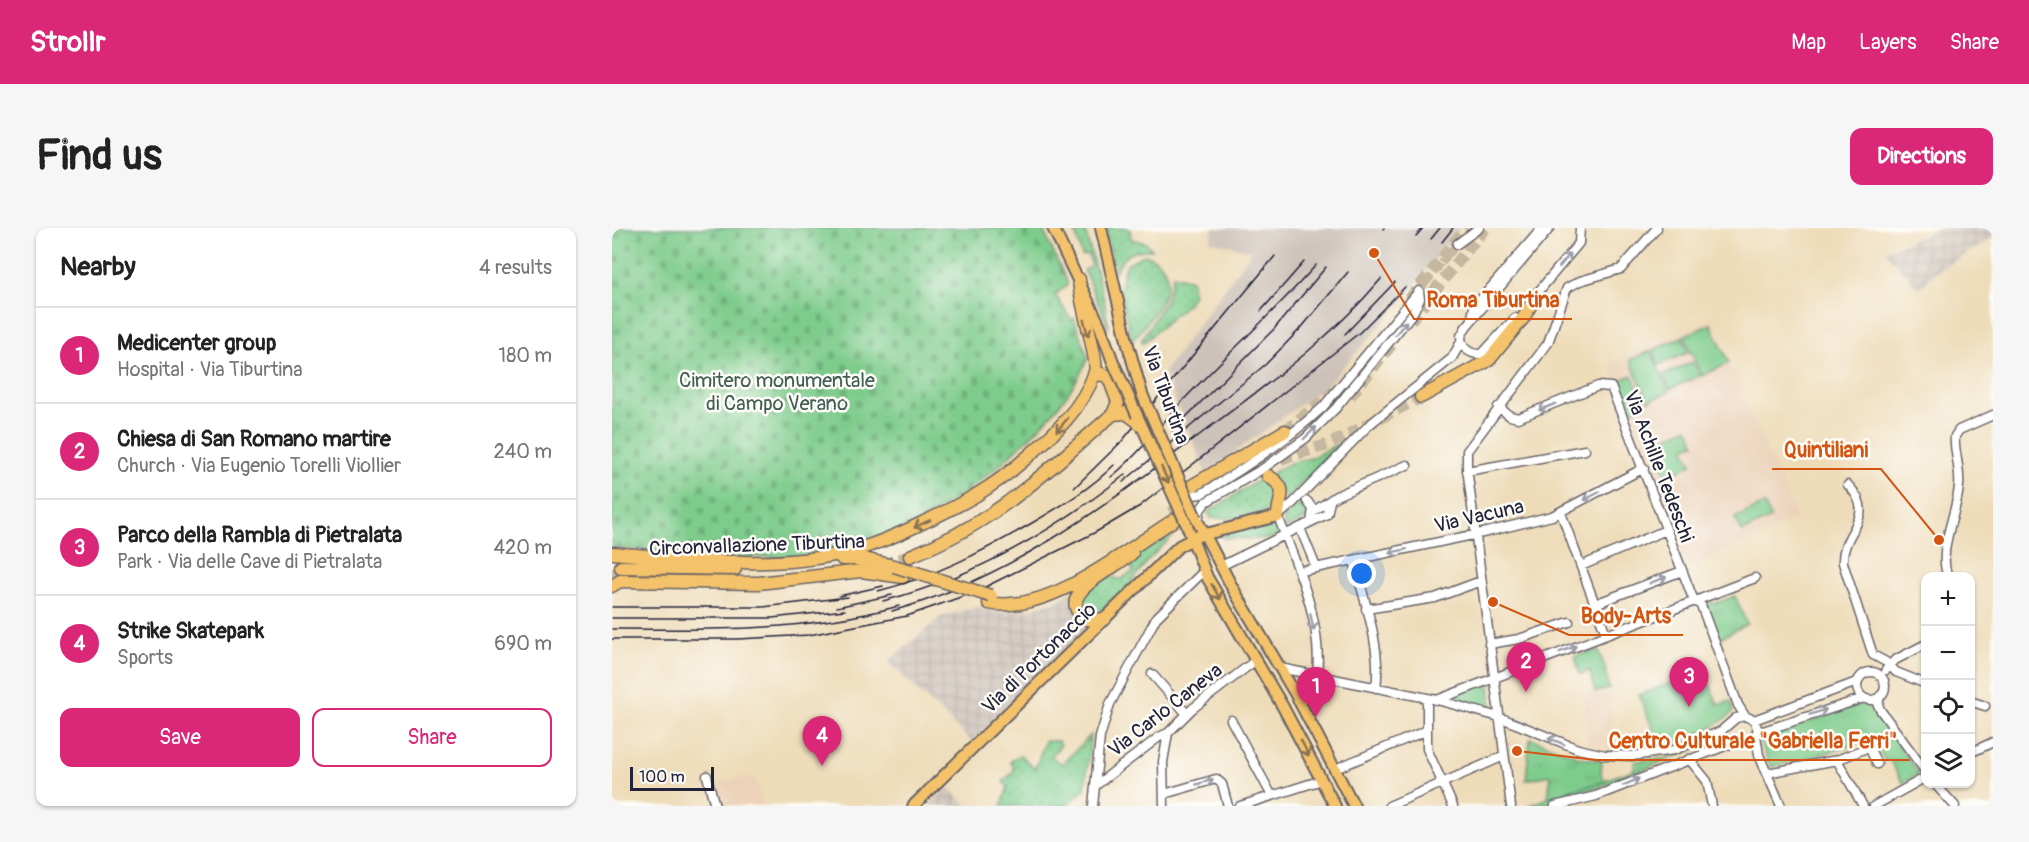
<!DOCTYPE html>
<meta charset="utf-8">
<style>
body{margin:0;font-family:Pangolin,sans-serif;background:#f6f6f6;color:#222}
.controls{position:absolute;right:18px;bottom:18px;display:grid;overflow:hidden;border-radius:12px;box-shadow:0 2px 4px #0004}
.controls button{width:54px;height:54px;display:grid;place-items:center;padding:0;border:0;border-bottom:2px solid #e0e0e0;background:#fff;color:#222;font:30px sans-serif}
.scale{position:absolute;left:18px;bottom:15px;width:84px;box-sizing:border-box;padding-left:6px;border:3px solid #22223b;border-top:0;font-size:16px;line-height:21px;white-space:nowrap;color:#22223b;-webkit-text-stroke:4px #fdfcf7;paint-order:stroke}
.you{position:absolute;left:750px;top:346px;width:21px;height:21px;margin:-15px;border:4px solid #fff;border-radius:50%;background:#1a73e8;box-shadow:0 0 0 9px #1a73e833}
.badge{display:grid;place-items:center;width:39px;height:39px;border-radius:50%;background:#db2777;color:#fff;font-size:20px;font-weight:700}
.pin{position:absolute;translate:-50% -50px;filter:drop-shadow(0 2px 3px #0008)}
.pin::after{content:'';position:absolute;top:32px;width:21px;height:18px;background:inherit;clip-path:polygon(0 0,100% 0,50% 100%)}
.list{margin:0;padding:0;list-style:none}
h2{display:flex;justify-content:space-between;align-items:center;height:78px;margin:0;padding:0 24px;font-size:26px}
h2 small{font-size:20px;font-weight:400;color:#767676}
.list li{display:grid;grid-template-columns:39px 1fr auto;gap:18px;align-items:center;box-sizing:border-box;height:96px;padding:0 24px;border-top:2px solid #e0e0e0}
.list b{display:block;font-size:22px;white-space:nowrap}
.list p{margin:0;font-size:20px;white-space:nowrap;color:#767676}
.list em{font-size:20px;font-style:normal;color:#767676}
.actions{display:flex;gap:12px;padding:18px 24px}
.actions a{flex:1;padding:14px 0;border:2px solid #db2777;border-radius:12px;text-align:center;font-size:21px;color:#db2777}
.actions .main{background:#db2777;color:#fff}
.icon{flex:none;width:33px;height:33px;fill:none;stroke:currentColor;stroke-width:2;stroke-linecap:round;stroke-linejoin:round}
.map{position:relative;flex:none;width:1381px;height:578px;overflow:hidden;border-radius:12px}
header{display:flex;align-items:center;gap:36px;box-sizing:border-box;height:84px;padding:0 30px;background:#db2777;color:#fff}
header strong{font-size:28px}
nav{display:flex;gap:33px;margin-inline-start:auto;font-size:21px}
.intro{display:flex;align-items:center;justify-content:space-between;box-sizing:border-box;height:144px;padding:0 36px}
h1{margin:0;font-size:42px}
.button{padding:15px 27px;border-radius:12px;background:#db2777;color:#fff;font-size:21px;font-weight:700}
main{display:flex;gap:36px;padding:0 36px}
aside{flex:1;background:#fff;border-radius:12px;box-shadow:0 2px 4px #0004}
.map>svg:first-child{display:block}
.built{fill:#ebd2b8}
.industrial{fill:url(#industrial-grid)}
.railway{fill:#cdc2b9}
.grass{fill:url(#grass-dots);stroke:#507764;stroke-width:1.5}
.cemetery{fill:url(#cemetery-stones);stroke:#507764;stroke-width:1.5}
.park{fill:url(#park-tufts);stroke:#507764;stroke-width:1.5}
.pitch{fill:#7ecc8c;stroke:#507764;stroke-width:1.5}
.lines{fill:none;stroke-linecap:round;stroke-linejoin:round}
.minor-tunnel{stroke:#c5b7a0;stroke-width:8;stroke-dasharray:8 4;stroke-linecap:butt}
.highway-tunnel{stroke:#c5b7a0;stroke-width:12;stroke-dasharray:12 6;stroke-linecap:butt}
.minor-casing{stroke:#696367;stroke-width:11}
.major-casing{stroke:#696367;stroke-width:14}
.highway-casing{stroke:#696367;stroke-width:15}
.minor{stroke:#fff;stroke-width:8}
.major{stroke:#f3c26a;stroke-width:10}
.highway{stroke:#f3c26a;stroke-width:12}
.rail{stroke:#22223b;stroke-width:1.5}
.major-bridge-casing{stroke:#696367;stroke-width:14;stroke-linecap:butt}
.highway-bridge-casing{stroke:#696367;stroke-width:15;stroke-linecap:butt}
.major-bridge{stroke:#f3c26a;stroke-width:10}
.highway-bridge{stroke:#f3c26a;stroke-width:12}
.oneway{stroke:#9c9ca7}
.oneway2{stroke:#8a7252}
.labels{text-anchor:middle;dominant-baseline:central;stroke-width:5;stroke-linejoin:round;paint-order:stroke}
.park-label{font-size:20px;fill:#425e57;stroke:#fdfcf7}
.street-label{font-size:20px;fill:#22223b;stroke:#fdfcf7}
.leader{fill:none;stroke:#d45411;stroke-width:2}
.callout-dot{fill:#d45411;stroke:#fdfcf7;stroke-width:2}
.callout-label{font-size:21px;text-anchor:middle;font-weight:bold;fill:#d45411;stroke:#fdfcf7;stroke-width:5;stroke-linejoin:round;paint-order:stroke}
</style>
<header>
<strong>Strollr</strong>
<nav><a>Map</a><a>Layers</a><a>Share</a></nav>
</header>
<div class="intro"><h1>Find us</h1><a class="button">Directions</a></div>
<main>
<aside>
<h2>Nearby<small>4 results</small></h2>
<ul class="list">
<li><span class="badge">1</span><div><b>Medicenter group</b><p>Hospital · Via Tiburtina</p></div><em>180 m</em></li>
<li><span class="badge">2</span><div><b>Chiesa di San Romano martire</b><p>Church · Via Eugenio Torelli Viollier</p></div><em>240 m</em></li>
<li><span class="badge">3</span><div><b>Parco della Rambla di Pietralata</b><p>Park · Via delle Cave di Pietralata</p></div><em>420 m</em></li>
<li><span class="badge">4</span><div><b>Strike Skatepark</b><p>Sports</p></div><em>690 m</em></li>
</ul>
<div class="actions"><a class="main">Save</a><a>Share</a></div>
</aside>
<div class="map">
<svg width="1381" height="578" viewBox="0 0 1381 578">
<defs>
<pattern id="industrial-grid" width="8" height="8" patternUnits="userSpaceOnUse" patternTransform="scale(1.5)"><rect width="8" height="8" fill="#cdc2b9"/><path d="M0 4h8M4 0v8" fill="none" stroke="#b0a6a0"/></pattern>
<pattern id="grass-dots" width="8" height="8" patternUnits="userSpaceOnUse" patternTransform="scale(1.5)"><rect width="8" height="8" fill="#7ecc8c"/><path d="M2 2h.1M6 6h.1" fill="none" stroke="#6daf7a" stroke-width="1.8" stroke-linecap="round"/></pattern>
<pattern id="cemetery-stones" width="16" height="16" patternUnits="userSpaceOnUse" patternTransform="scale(1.5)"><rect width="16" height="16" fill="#7ecc8c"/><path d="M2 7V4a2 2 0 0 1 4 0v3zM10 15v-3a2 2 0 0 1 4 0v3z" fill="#6daf7a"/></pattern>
<pattern id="park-tufts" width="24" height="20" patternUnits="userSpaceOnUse" patternTransform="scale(1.5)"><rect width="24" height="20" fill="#7ecc8c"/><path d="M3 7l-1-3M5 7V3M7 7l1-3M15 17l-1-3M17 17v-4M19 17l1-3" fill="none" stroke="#6daf7a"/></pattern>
</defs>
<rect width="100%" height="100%" fill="#fdfcf7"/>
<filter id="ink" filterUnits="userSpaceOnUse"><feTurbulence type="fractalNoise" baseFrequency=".0167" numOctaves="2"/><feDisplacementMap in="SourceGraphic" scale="12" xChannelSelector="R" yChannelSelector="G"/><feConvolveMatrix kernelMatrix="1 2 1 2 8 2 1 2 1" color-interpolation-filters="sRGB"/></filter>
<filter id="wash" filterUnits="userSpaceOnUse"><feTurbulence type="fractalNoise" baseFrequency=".008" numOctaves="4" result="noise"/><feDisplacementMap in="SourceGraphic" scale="24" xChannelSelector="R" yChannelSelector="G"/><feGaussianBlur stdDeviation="1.35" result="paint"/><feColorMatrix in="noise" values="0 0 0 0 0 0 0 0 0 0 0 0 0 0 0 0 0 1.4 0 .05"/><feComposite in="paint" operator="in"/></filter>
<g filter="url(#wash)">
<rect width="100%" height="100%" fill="#eedcb9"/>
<path class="built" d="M1099,92L1185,290L1077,340L997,136Z
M995,461L1005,521L975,516L972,465Z
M142,548L152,578H111L106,554Z"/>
<path class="industrial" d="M1329,0H1381V10L1325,43L1307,61L1273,23Z
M464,361L480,395L360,514L276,434L328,389L365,379L391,384L419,381L447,372Z
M336,559L355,578H317Z"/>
<path class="railway" d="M601,0H848L775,91L714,158L594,245L552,144L640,23L598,13Z"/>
<path class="grass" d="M493,0H515L518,2L519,11L534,15L540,22C521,21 511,26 503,44Z
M469,1L473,2L492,72L497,101L472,42L480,38L476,27L470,28L463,3Z
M532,27C540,28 546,32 551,39C567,63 534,95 520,113C515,89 501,57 516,35Z
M561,47L580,52L581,66L576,75L531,115L529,113L554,72Z
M730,214L674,272L659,246L678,235L699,230Z
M650,250H654L666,260L662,281L629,290H599L596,284Z
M687,275L697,278V289L674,300L671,290Z
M664,293L670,305L658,311L611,310L609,307Z
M567,298L564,305L536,332L515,360L487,386H474L467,374V368L497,347L508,352L522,343L517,336L526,321Z
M479,507L473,561L454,578H389L396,559L391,554L398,547L400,548L402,539L398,534L408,527L423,541L433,513H446L449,517L439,528L450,536Z
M1107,511L985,560L941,572L942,575L917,578C950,562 988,555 1022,542L1023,533L1054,530Z"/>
<path class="cemetery" d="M0,0H430L456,56L443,67L459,92L462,90L476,130C460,168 430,198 400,226C356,267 295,307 236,320C160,338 77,325 0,320Z"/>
<path class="park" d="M1123,368L1135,396L1107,411L1094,376L1100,374L1101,376Z
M1092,442L1106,477L1119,473L1121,484C1106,499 1068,516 1047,516L1027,467Z
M878,453L880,486L836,470Z
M1253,475L1262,483L1307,546L1291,555L1277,531L1273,533L1260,509L1230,521L1159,539L1148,515L1151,509Z
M918,510L967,529L990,533L989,546L993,553L936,569L939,547L914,552Z"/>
<path class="pitch" d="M1099,96L1117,135L1090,148L1072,108Z
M1070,109L1077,124L1047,137L1041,122Z
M1039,123L1057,164L1036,173L1018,132Z
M1081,134L1088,148L1058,161L1052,147Z
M1020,147L1033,176L1018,183L1005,154Z
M1076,199L1083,215L1072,220L1080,236L1055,248L1047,232L1051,230L1044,214Z
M1152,276L1159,290L1130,304L1123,290Z
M986,422L993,439L997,461L983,464L978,443L968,446L963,428Z"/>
</g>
<g filter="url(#ink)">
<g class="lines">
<path class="minor-tunnel" d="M807,63L845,16"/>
<path class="highway-tunnel" d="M797,72L854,0
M798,93L873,0
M738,168L780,116
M673,203L723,163
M669,231L718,216L809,169
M559,285L577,274
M270,337L298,328
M0,346H9"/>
<g class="minor-casing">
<path id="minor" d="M845,16L867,0
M922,69L967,15L968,0
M860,90L862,79L930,0
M903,90L870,126C858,127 849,120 849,108L854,99L938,0
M886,179L898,188L906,190L986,158L999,159L1082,373
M855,243L973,222
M1236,257C1268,290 1229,301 1231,335L1261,427L1274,434L1284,444L1314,456
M578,259L582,267L589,266C632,241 674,213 711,179L807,63
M702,283L724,268L795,237
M949,285L994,406
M586,293L588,282L594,274L652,240L694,210L724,180L800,86L808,71L807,63
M701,293L715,286L718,274
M688,300L704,339
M742,333C752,373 770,418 764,460
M609,338L699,294L701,281L695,273
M969,338L1054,302
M689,343L875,304L940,288L1032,240
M1336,349C1325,321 1345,287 1347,258C1349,242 1341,220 1343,208L1347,202L1381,187
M1082,373L1089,377L1126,477L1133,488
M983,376L1070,343
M754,381L823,370L869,353
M877,416L907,411L957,394
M668,440L825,472L887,489L966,521L993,527L1020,528L1062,522L1109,503L1124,490L1133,488L1142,492L1146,502L1141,511L1130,515
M1274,442L1283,432L1314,416
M1245 458a14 14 0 1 1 28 0a14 14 0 1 1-28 0Z
M540,446L575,486
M705,447C711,392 684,337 666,288L681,275L757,197L840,130L849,114
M1268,468L1266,477L1269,483L1314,544
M815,470V521L841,578
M825,472L1143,350
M1358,473L1373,478
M619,492L660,568
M1142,492L1245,454
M1145,505L1252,470
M1144,507L1147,527L1169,578
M1358,525L1381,514
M1077,531L1095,553L1100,578
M1225,532L1251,578
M723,541L813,503
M1155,545L1225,532L1257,519L1265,536
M95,548L103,578
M1323,556L1343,578
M483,558L547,509L556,505L580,481L644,432
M552,566L604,551L610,556L616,578
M481,578L488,509L498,476L544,390L592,343
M552,578L551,534L556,505
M628,578L710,552
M777,578L892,528
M899,578L855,240V223L936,115L955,60L968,53L1009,41L1045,0
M943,578L984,568L1126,513
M1262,578L1314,549"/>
</g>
<g class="major-casing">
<path id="major" d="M441,0L488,98L501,134
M489,0L516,117
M584,290L620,359L684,467L742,578
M574,295L595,349L671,479L723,578
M301,578L567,318L586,308L666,288"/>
</g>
<g class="highway-casing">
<path id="highway" d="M482,148L490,146L497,150L506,174L501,186
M809,169L877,132L912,89L924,67
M656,248C679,262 666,268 666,288
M578,259L673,203
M0,325C77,331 160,343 236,324C263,317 288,306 312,294C351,276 380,260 412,232C440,208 471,180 483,144C487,132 467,73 467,51
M298,328C383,295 434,244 501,186L514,185L525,193
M230,331H252L282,338
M9,339L123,341
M0,358L8,353L147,355L249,343L291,349
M377,375C437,387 512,323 562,292
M493,391C483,392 474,394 467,385C449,362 506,339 520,325"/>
</g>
<use href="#minor" class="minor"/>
<use href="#major" class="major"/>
<use href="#highway" class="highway"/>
<path class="rail" d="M771,1L772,0
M804,8L811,0
M819,11L828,0
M830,14L841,0
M649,83L692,34
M733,106L783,54
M560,203L662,101L714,39
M499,249C531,223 553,190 581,162C622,120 665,81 704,37
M511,254L654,136L690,99L736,44
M462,260L510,213L663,28
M266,363C322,349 370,324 420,295C449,278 478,261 502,237
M227,368L271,358
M271,373C361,350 442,303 514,246
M0,379H151L236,369
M225,379L280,367
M280,383C399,350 493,278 590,205C654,157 717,113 769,51
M0,390H160L233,382
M0,401C97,402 193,404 287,378
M0,411H126L197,407L295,388L363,364L484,304L528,278L747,105L793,59"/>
<g class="major-bridge-casing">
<path id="major-bridge" d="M516,117L530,166L584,290
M501,134L574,295"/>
</g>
<g class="highway-bridge-casing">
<path id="highway-bridge" d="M525,193L528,197
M282,338L379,368"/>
</g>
<use href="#major-bridge" class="major-bridge"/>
<use href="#highway-bridge" class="highway-bridge"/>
</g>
<defs><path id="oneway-shaft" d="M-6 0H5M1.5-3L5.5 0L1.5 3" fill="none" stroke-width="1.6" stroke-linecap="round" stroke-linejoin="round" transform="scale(1.5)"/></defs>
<g class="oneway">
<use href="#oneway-shaft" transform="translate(953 32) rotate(-50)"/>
<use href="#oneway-shaft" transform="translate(789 100) rotate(-51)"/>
<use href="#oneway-shaft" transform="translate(935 179) rotate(158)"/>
<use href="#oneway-shaft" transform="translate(698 205) rotate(-44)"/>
<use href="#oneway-shaft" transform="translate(980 268) rotate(152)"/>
<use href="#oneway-shaft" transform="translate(786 323) rotate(168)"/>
<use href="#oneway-shaft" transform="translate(1046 352) rotate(-21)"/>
<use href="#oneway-shaft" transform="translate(700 394) rotate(79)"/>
<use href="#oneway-shaft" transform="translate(956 421) rotate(-21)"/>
<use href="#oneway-shaft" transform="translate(1206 484) rotate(-18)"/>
<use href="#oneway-shaft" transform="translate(944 513) rotate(-158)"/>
<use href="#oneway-shaft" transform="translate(593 554) rotate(-16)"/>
<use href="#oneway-shaft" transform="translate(1019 554) rotate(-23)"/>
</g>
<g class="oneway2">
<use href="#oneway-shaft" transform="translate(474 100) rotate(75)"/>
<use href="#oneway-shaft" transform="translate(450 197) rotate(130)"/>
<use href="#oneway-shaft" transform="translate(553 247) rotate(66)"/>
<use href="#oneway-shaft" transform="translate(310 296) rotate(155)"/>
<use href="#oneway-shaft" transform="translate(604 364) rotate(60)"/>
<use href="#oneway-shaft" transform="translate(693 520) rotate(63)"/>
</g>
</g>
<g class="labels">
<g class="park-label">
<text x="165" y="152">Cimitero monumentale<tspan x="165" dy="23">di Campo Verano</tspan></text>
</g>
<g class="street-label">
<text transform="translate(554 167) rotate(70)">Via Tiburtina</text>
<text transform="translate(1047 238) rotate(69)">Via Achille Tedeschi</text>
<text transform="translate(867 288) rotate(-13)">Via Vacuna</text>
<text transform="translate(145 317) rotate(-2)">Circonvallazione Tiburtina</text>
<text transform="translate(427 430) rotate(-44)">Via di Portonaccio</text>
<text transform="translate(553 482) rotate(-38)">Via Carlo Caneva</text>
</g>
</g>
<path class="leader" d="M762 25L802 91H960M1327 312L1269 241H1160M881 374L957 407H1071M905 523L985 532H1298"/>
<g class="callout-dot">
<circle cx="762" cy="25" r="6"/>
<circle cx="1327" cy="312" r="6"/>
<circle cx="881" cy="374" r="6"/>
<circle cx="905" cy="523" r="6"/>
</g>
<g class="callout-label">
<text x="881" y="79">Roma Tiburtina</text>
<text x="1214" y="229">Quintiliani</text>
<text x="1014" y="395">Body-Arts</text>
<text x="1141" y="520">Centro Culturale "Gabriella Ferri"</text>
</g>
</svg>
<div class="controls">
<button>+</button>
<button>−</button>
<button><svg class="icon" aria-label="locate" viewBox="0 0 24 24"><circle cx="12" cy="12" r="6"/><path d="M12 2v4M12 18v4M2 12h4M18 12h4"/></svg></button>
<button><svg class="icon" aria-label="layers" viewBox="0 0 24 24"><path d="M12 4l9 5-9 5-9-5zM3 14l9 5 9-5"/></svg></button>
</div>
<div class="scale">100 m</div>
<div class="you"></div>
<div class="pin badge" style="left:704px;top:489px">1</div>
<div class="pin badge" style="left:914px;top:464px">2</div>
<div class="pin badge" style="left:1077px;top:479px">3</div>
<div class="pin badge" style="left:210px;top:538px">4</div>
</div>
</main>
